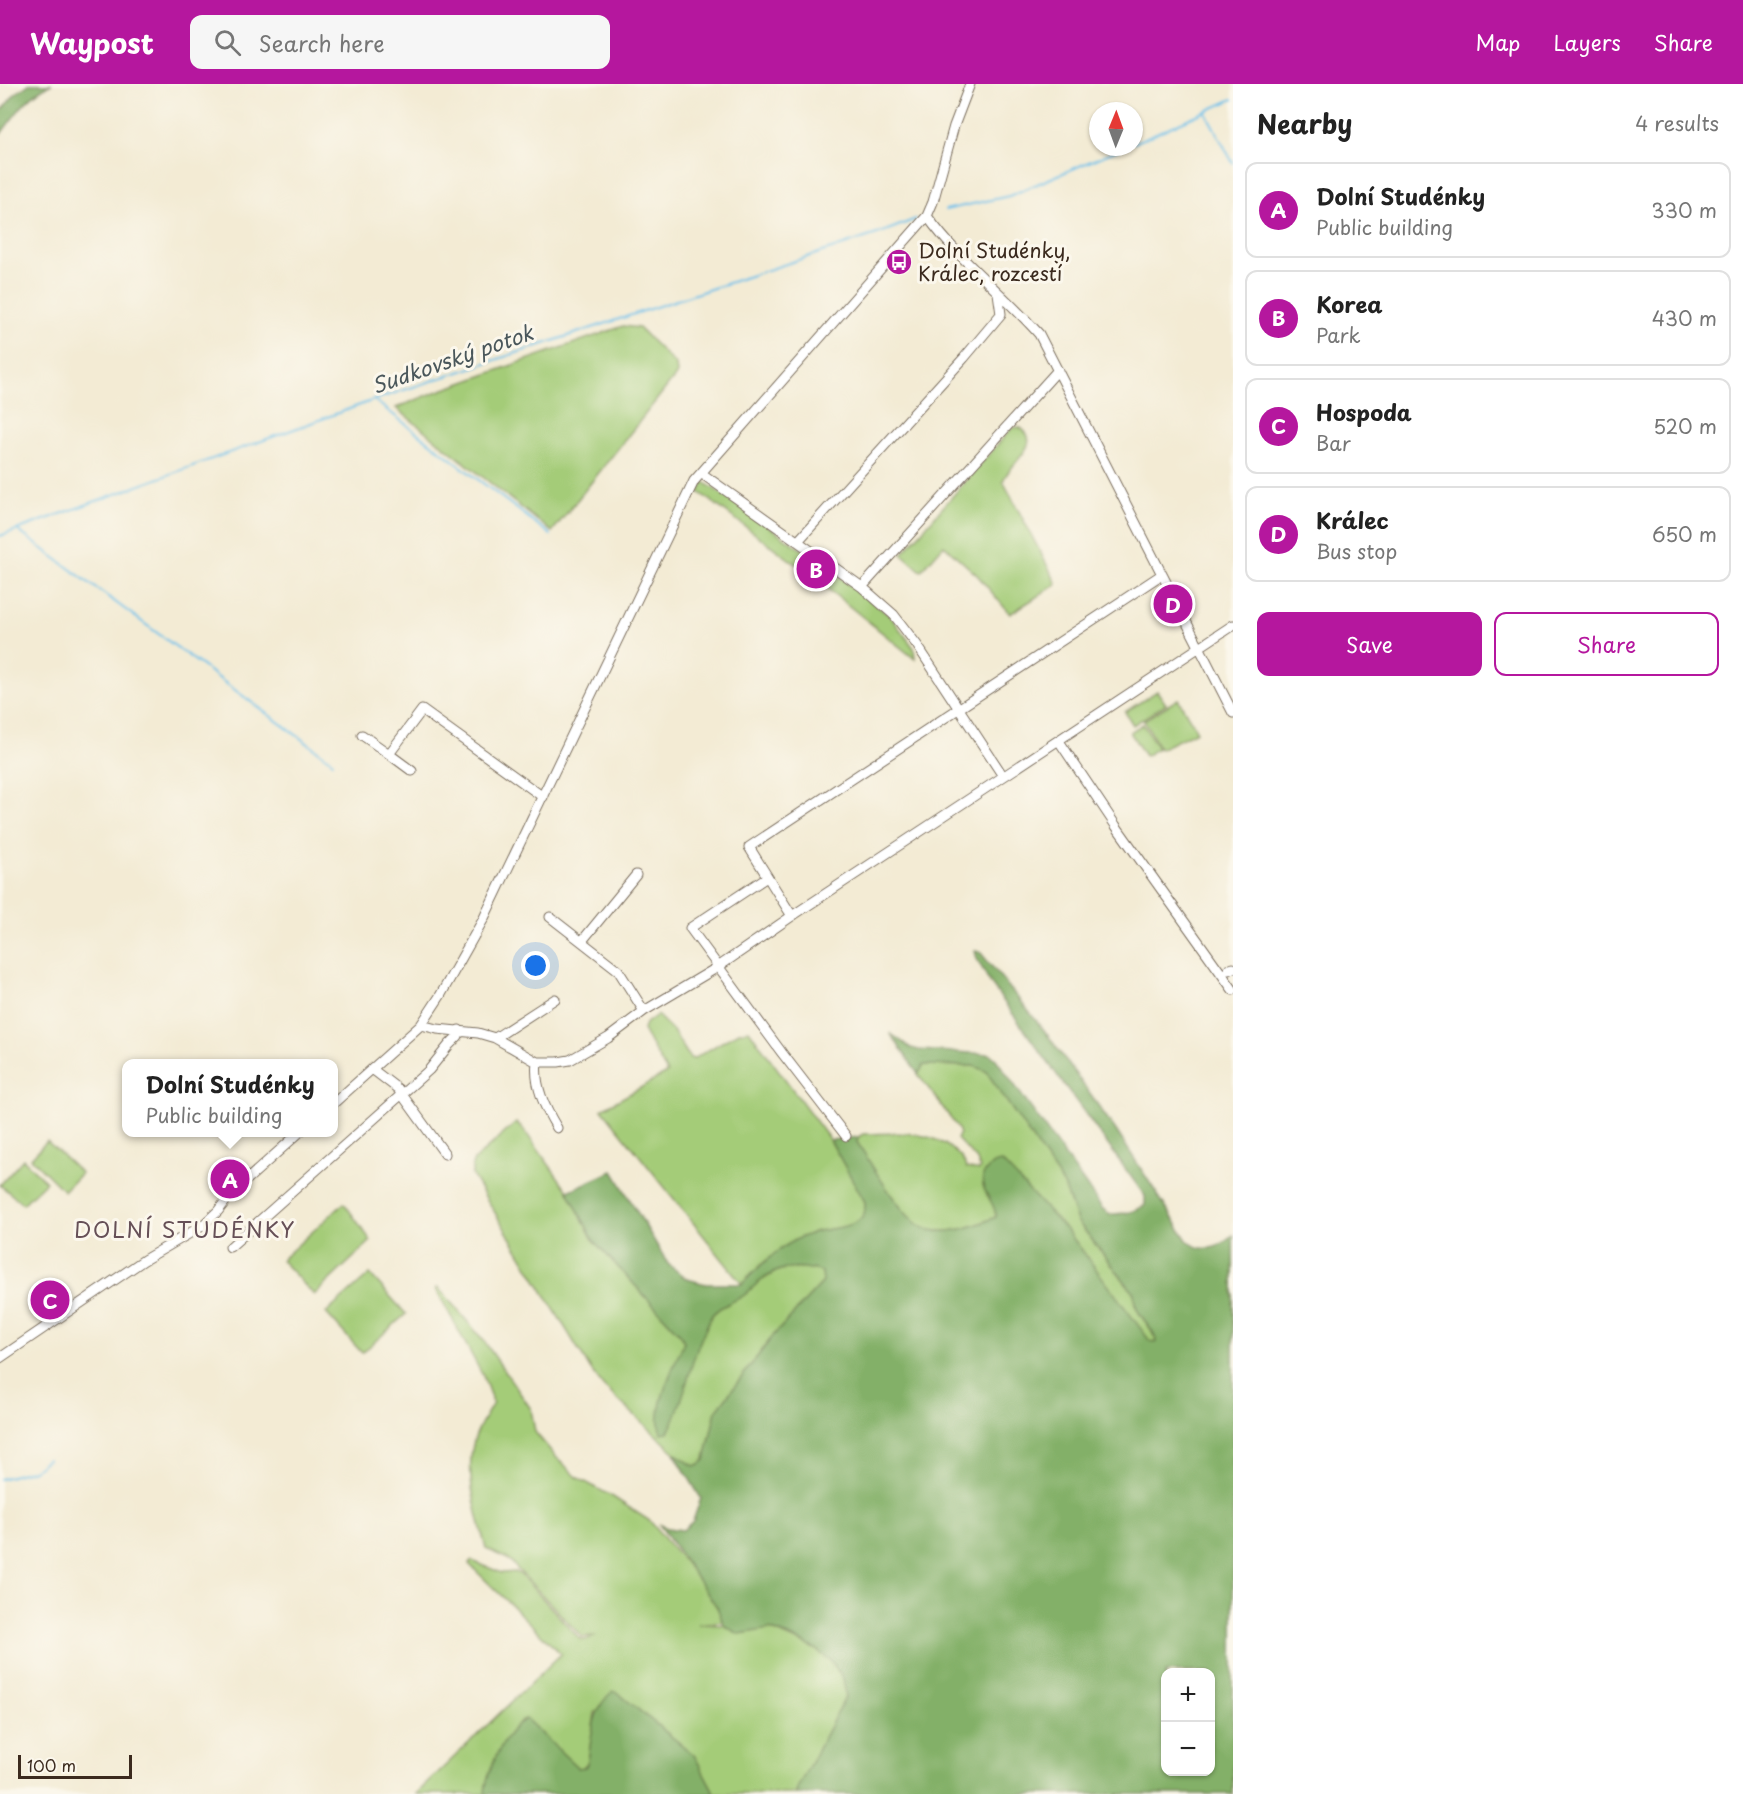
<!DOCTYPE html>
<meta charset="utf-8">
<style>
body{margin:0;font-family:"Playpen Sans",sans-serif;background:#f6f6f6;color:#222}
.controls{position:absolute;right:18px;bottom:18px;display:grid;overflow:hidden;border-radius:12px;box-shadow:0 2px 4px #0004}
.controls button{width:54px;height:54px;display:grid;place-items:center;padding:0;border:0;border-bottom:2px solid #e0e0e0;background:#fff;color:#222;font:30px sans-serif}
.compass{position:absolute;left:1089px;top:18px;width:54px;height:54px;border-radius:50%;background:#fff;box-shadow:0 2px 4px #0004;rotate:1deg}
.scale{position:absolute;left:18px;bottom:15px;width:114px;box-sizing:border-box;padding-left:6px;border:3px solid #3b2a1e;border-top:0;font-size:16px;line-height:21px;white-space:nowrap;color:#3b2a1e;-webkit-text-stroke:4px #fbf7ec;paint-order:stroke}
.you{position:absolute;left:536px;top:882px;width:21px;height:21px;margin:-15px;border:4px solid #fff;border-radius:50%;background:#1a73e8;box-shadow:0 0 0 9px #1a73e833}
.badge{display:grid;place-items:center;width:39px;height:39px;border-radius:50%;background:#b5179e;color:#fff;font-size:20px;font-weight:700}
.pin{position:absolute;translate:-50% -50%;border:3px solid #fff;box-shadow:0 2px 6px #0006}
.popup{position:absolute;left:122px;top:975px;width:216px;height:78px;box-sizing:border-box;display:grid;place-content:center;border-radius:12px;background:#fff;filter:drop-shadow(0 2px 4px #0005);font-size:20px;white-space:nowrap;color:#767676}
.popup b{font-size:22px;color:#222}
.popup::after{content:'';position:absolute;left:50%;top:100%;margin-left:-12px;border:12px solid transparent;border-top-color:#fff}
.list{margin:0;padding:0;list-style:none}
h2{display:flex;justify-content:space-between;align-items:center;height:78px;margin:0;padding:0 24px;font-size:26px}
h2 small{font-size:20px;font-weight:400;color:#767676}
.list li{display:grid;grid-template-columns:39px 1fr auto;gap:18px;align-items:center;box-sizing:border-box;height:96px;margin:0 12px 12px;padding:0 12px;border:2px solid #e0e0e0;border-radius:12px}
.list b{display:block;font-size:22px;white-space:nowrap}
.list p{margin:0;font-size:20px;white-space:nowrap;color:#767676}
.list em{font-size:20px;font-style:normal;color:#767676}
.actions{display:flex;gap:12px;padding:18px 24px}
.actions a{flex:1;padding:14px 0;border:2px solid #b5179e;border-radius:12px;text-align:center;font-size:21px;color:#b5179e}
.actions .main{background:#b5179e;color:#fff}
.icon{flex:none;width:33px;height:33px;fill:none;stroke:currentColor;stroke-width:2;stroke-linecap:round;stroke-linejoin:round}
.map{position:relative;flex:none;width:1233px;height:1710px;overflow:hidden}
header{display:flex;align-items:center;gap:36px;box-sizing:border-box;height:84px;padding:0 30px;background:#b5179e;color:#fff}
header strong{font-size:28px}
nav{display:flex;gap:33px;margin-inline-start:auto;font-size:21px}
.search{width:420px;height:54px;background:#f6f6f6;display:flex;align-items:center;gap:15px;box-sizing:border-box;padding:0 21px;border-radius:12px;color:#767676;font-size:22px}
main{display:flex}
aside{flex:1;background:#fff}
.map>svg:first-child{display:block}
.green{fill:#a4cc78;stroke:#707b4b;stroke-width:1.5}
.forest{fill:#83b068;stroke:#5f6d43;stroke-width:1.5;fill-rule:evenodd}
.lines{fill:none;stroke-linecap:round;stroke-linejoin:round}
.stream{stroke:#6ec1ea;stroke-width:2}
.minor-casing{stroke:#7b6e5e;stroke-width:11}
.minor{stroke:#fff;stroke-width:9}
.labels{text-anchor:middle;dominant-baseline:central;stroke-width:6;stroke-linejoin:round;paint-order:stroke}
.poi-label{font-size:20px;fill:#3b2a1e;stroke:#fbf7ec;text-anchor:start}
.water-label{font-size:21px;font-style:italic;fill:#4a575b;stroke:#fbf7ec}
.quarter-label{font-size:22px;letter-spacing:1.5px;fill:#665057;stroke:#fbf7ec}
</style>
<header>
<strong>Waypost</strong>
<div class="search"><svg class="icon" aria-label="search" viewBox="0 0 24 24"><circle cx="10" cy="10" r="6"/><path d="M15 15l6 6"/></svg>Search here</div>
<nav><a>Map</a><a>Layers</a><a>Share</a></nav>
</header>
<main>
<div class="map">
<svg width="1233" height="1710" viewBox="0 0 1233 1710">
<rect width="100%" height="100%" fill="#fbf7ec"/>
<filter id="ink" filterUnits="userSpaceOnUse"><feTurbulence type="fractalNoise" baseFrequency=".0167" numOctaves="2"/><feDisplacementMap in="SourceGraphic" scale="12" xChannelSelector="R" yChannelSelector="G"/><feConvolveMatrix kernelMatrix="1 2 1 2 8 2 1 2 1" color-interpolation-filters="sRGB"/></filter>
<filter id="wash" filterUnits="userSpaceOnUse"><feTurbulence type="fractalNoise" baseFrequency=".008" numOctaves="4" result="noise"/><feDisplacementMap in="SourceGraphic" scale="24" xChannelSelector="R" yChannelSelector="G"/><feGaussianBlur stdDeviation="1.35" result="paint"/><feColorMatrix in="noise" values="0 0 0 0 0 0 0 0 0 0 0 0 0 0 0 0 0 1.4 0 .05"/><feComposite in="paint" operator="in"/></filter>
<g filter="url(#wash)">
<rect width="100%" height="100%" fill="#f3ebd4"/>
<path class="green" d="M623,242L639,244L676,281L677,290L552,448L396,324L433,309Z
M1019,343C1046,359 1009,379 1003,397L1057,500L1010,530L978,492L944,461L921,487L902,470L1012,344Z
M704,398L820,478L890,532L914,564L915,575L813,493L699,408Z
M1157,607L1166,620L1133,641L1125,628Z
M1178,615L1197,647L1160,665L1144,636Z
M1143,640L1158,664L1145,672L1130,648Z
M657,931L673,947L690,974L693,975L739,948L749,946L830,1056L865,1118V1127L861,1135L849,1142L813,1148L764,1178L742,1200L602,1025L667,989L643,946L645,940Z
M924,981L974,982L986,987L1064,1101L1077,1137L1134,1209C1133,1231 1151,1239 1158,1259L1150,1258L1069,1149L1002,1079L994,1121L996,1133C975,1142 946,1153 924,1144C902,1135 871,1079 856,1058L858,1053L863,1050C895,1050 927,1044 953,1066C959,1071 964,1075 966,1084L979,1087L980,1085L977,1076L957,1055L960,1049L955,1040L918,990Z
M516,1039L521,1042L568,1107L594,1157L681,1251L684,1258L661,1317L697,1264L712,1231L720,1224L743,1212L757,1199L779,1186L808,1183L822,1188L823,1198L773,1252L716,1327L705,1375L700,1380L694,1382L684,1377L603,1302L591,1286L472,1091V1081L474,1076Z
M47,1057L81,1089L64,1107L31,1074Z
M23,1075L46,1098L23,1120L0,1101Z
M344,1119L371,1157L314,1211L281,1176Z
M370,1190L406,1230L362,1269L326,1229Z
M438,1203L484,1257L531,1325L535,1348L556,1373L578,1394L613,1413L650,1437L691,1486L727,1537L698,1540L724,1541L739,1550L770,1545L815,1565L830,1576L840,1589L844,1596L846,1612L797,1705L796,1710H715L694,1671L619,1610L595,1629L588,1678L581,1685L578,1684L525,1635L520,1637L485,1710H416L561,1570L469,1480L472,1477L502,1489L516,1488L520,1490L580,1555L585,1556L596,1552L582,1553L508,1475L486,1465C478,1430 464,1393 474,1357C477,1344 486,1332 493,1319L483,1292L436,1205Z"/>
<path class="forest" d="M29,0H52C29,9 14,32 0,51V28L15,10Z
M975,867L980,868L1044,946L1115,1045L1187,1156C1202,1171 1220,1164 1233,1151V1710H796L797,1705L846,1612L843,1594L830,1576L815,1565L791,1553L770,1545L739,1550L724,1541L717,1523L659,1440L667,1444L683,1446L693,1437L701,1414L674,1369L694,1382L700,1380L705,1376L716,1327L773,1252L823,1198L822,1188C790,1177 770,1186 747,1209C737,1218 720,1220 712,1231C709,1236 707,1243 704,1248C689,1280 685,1317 668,1348L661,1349C651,1326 675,1280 684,1258L681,1251L594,1157L568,1107L613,1087L668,1180L687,1195L706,1200H742C763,1179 783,1158 812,1149C827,1143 848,1146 860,1135C866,1130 865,1124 865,1118L830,1056L858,1053L857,1058C871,1079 902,1135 924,1144C946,1153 975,1142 996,1133C996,1120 985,1112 983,1101C980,1088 991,1079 1002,1078L1069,1149L1150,1257L1157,1258C1152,1238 1133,1232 1134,1209L1077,1137L1064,1101L986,987L974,982L924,981L918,990L890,949L911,964L919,966L990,970L996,975L1102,1124L1109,1130C1122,1130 1133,1129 1145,1121V1112L991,900L977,875ZM1166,1588H1210V1688H1166Z
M613,1607L619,1610L694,1671L715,1710H485C486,1688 506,1644 526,1635L578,1684L585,1683L588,1678C592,1651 591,1625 613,1607Z"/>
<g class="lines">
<path class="stream" d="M1206,29L1233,79
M1134,59L1233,15
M945,126L1009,112L1124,63
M374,316L551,451
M17,446L333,678
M0,452L374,316L880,149L916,135
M0,1395L34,1386L48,1375"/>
</g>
</g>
<g filter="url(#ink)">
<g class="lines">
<g class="minor-casing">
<path id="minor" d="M927,132C960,178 1002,208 1039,250L1233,629
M701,389L862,503L894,531L917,561L1003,692
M798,457L964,274L1001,230L998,209
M862,503L1058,286
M362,651L389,670L422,626L543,713
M1059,657L1116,742L1233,906
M389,670L412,687
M767,793L690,844L782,969L846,1052
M792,832L749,763L1161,491
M550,833L618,886L644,927
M582,857L636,791
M1228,886L1233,884
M421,941L437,945L478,949L495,954L537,978H558L570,976L608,954L644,927L718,883L792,832L1233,541
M495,954L555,915
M537,978C534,1002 545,1024 557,1044
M372,985L398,1005L445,1070
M334,1019L421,941L440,912L483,836L694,397L927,132L933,118L954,42L970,0
M230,1163L429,986L449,961L458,952L459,946
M0,1274L144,1176L202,1142L218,1127L231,1110L300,1048"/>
</g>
<use href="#minor" class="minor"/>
</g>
</g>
<defs>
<g id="bus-disc" transform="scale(1.35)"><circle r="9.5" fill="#b5179e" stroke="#fbf7ec"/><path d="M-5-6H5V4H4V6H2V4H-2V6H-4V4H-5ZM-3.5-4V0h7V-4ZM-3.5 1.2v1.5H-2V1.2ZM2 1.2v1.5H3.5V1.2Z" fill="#fff"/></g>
</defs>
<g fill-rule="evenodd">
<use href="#bus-disc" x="899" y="178"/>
</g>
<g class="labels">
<g class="poi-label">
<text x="918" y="166">Dolní Studénky,<tspan x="918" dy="23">Králec, rozcestí</tspan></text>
</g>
<g class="water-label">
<text transform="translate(452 274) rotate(-19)">Sudkovský potok</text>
</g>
<g class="quarter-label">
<text x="185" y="1144">DOLNÍ STUDÉNKY</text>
</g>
</g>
</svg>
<div class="controls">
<button>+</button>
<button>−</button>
</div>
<svg class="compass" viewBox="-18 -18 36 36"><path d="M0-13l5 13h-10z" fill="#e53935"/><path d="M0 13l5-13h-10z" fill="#767676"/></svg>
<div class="scale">100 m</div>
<div class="you"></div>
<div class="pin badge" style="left:230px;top:1095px">A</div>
<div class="popup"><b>Dolní Studénky</b>Public building</div>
<div class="pin badge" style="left:816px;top:485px">B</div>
<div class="pin badge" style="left:50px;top:1216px">C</div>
<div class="pin badge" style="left:1173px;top:520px">D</div>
</div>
<aside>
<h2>Nearby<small>4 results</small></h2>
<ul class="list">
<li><span class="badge">A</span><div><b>Dolní Studénky</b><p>Public building</p></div><em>330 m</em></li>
<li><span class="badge">B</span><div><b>Korea</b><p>Park</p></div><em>430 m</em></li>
<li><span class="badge">C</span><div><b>Hospoda</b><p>Bar</p></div><em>520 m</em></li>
<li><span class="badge">D</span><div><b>Králec</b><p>Bus stop</p></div><em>650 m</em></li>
</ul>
<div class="actions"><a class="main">Save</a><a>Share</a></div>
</aside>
</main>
